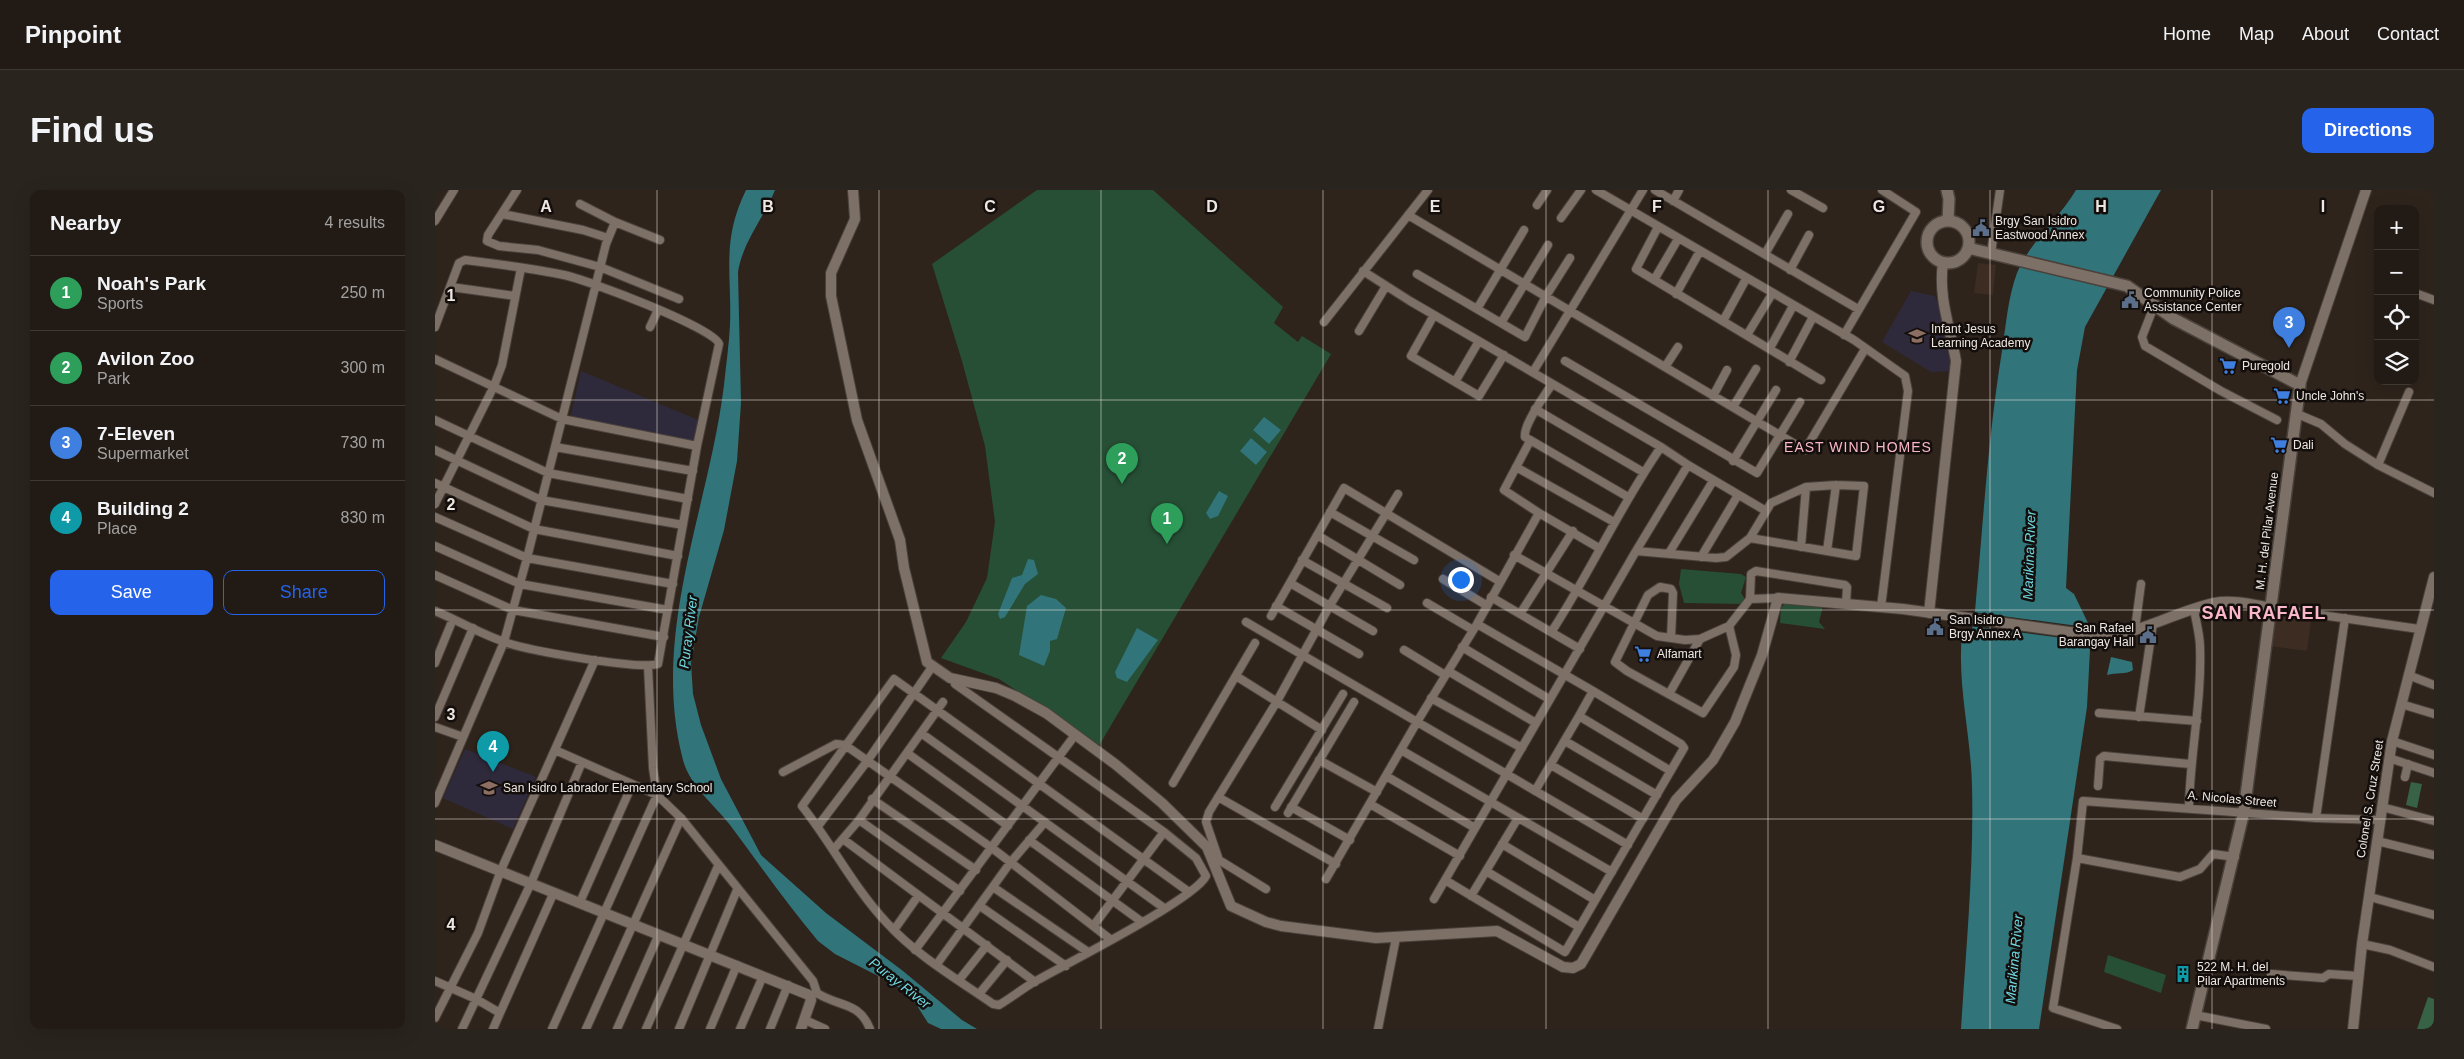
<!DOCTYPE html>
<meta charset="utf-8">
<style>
body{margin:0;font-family:Helvetica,sans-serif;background:#2a241e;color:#f1f3f6}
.controls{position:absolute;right:15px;top:15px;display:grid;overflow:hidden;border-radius:10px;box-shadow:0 5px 20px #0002}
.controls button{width:45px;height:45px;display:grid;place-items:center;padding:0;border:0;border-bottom:1px solid #3f3934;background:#221b15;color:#f1f3f6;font:25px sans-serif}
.you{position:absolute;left:1025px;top:389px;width:18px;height:18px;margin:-12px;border:4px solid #fff;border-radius:50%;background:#1a73e8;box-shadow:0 0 0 8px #1a73e833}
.badge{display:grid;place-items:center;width:32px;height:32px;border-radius:50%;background:#2563eb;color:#fff;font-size:16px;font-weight:700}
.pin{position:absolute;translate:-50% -41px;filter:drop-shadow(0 1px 2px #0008)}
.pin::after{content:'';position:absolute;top:26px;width:18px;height:15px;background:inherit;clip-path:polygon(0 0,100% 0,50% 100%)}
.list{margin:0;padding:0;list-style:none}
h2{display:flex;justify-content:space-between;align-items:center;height:65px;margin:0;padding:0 20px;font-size:21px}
h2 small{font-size:16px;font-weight:400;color:#a2a1a0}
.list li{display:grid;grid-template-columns:32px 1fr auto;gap:15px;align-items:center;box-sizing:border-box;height:75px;padding:0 20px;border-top:1px solid #3f3934}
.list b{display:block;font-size:19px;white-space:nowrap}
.list p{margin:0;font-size:16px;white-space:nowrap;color:#a2a1a0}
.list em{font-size:16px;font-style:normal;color:#a2a1a0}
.actions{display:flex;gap:10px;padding:15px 20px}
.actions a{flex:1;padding:11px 0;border:1px solid #2563eb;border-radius:10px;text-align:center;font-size:18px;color:#2563eb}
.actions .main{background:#2563eb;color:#fff}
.icon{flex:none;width:28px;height:28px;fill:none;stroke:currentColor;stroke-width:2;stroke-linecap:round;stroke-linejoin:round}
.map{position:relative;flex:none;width:1999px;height:839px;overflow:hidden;border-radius:10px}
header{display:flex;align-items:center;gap:30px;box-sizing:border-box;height:70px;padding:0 25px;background:#221b15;border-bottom:1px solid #3f3934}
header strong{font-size:24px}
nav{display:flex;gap:28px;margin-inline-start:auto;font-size:18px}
.intro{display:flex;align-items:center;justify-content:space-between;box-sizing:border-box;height:120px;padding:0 30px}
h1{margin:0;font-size:35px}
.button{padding:12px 22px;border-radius:10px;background:#2563eb;color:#fff;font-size:18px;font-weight:700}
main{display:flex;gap:30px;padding:0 30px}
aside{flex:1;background:#221b15;border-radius:10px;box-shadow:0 5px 20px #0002}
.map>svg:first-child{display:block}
.built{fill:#3c2c21}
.education{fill:#2f2a3b}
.green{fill:#274f35}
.forest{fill:#376246}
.water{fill:#31747a}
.pier{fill:#2e241c}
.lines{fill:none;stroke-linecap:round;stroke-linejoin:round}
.minor-casing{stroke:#4a413b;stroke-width:10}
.tertiary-casing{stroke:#4a413b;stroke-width:12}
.secondary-casing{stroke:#4a413b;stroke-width:14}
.minor{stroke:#7d7067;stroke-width:8}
.tertiary{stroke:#7d7067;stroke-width:10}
.secondary{stroke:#7d7067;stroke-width:11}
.grid{fill:none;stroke:#eee7e2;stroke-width:1;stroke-opacity:0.55}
.labels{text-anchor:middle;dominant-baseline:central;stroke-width:5;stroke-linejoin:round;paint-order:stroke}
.poi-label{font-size:12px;fill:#eee7e2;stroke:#130e0b;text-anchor:start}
.street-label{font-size:12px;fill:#eee7e2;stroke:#130e0b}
.neighbourhood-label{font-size:14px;letter-spacing:1px;fill:#fab7c9;stroke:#130e0b}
.water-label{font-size:14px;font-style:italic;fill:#6fd7e1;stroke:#130e0b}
.district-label{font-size:18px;font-weight:bold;letter-spacing:1px;fill:#fab7c9;stroke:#130e0b}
.grid-label{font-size:16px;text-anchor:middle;font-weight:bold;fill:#eee7e2;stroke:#130e0b;stroke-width:5;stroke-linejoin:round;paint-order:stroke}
</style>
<header>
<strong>Pinpoint</strong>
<nav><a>Home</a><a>Map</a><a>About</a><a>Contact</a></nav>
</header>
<div class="intro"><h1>Find us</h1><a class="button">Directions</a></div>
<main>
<aside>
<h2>Nearby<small>4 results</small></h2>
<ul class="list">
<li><span class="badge" style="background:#2e9e5b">1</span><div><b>Noah's Park</b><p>Sports</p></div><em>250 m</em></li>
<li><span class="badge" style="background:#2e9e5b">2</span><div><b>Avilon Zoo</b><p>Park</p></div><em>300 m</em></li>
<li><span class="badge" style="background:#3f7fe0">3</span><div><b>7-Eleven</b><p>Supermarket</p></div><em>730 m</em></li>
<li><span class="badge" style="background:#0f9aa8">4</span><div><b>Building 2</b><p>Place</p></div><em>830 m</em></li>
</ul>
<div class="actions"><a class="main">Save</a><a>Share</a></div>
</aside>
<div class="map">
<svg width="1999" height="839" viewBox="0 0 1999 839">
<rect width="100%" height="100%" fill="#2e241c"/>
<path class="built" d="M1543,73L1561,75L1558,105L1539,103Z
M1838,424L1876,431L1872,461L1835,456Z"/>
<path class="education" d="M1476,101L1500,106L1512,139L1517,181L1496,182L1447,152Z
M146,181L263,230L259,251L135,229Z
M30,559L101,587L78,639L8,608Z"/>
<path class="green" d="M602,0H718L848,117L839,133L863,152L867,146L896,164L662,559L614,522L564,489L506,468L531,432L552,388L560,332L550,256L527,171L497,74Z
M1246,379L1306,384L1311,387L1306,403L1310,409L1309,414L1249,413L1244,394Z
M1351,412L1388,416L1384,432L1390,439L1345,433L1346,418Z
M1673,765L1731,785L1726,803L1669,782Z"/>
<path class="forest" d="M1976,592L1987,594L1982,618L1971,615Z
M1993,807L1999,809V839H1982Z"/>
<path class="water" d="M311,0H340C329,28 308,51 303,82L306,213L302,271L289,340L264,427L256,473L258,504L266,535L286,589L326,665L391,723L468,781L527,830L542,839H506L493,833L481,814L470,802L457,793L400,764L383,751C352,714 324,674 295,635C278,613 253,595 247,566C216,441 274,318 289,195C291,175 294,155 295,135C297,83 286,51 311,0Z
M1641,0H1726L1650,137L1642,180L1631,398L1639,404L1655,437V460L1652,517L1604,839H1526C1531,758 1539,677 1537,596C1536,545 1522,495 1527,444L1536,445L1540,421C1548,334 1553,247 1567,161C1571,135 1573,107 1582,83C1596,50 1623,30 1641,0Z
M829,227L846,240L834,254L818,240Z
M816,248L832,262L821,275L805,261Z
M784,301L793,306L783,326L775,329L771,323Z
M593,369L599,370L603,384L590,394L570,427L565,429L563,424L577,388L587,385Z
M606,405L621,409L631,418L622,449L615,451V461L609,476L584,465L592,416Z
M702,438L723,450L692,492L682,488L680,482Z
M1676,467L1697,472L1698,480C1691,485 1681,482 1672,485Z"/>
<path class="pier" d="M1538,422L1658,438V452L1535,436Z"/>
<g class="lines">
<g class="minor-casing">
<path id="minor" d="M82,0L53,45L52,51L64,56L103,60L165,77L244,109
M1161,0L1419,150L1470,186L1473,201L1446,417
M1220,0L1423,119
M1356,0L1388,18
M1238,11L1244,0
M1102,15L1112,0
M67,24L148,40L173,48
M973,25L1370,260L1430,159
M1126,28L1146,0
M0,31L19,0
M180,32L225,50
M1223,37L1201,79L1386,190
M1556,63L1565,0
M1330,64L1353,24
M1355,80L1374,45
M928,81L975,111L1226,257L1253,275
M982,84L1090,147L1111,106L1135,68
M1219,90L1243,49
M16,97L80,106
M1980,103L1999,110
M1241,104L1265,61
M1719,116L1707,147L1710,156L1786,201L1842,230
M1042,119L1089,40
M999,125L976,166L1044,206L1069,165
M1288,131L1311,89
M889,132L993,0
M1066,133L1113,55
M0,137L24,73L30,70C63,74 96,78 129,85C150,89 280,138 284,154L262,256L223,474C203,480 89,460 67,451C44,443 22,430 0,421
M215,137L223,120
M924,141L951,96
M1312,145L1337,104
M1409,145L1481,22L1447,0
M1335,158L1358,116
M0,169L127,229L262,256
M1130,171L1322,283L1365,212
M1354,172L1378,127
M1230,177L1243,157
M1098,182L1208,0
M1020,192L1044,151
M1117,194C1110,205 1088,235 1090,247L1193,307
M1278,206L1292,180
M1298,217L1321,179
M1100,219L1208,282
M1860,223L1886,234L1910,254L1943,275L1999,303
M0,230L113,283L253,309
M1095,251L1069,300L1104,323
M120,257L258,281
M0,260L106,310L248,335
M1298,271L1341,200
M1943,275L1974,202
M1081,277L1179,332
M0,293L99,339L243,366
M1401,295L1429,296L1421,366L1315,348L1336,313L1371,297Z
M0,314L59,196L67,175L86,78
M895,322L979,370
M0,327L92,368L238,394
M882,345L965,395
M0,356L85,394L233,420
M1366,357L1371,297
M1201,361L1253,275L1331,321
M1392,361L1401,295
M1234,363L1278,291
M1079,365L1222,446L1250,450L1265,449L1294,436L1315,409L1343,408
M1266,367L1303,305
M867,370L952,418
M0,385L78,420L229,447
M1008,389L1051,415
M855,393L938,441
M1056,407L1145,459
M1315,409L1316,384L1321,381L1410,395L1412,397L1411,414
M992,413L1038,440
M841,416L924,464
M1837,418L1984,439
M1085,424L1138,341
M836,426L909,298L1064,391
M811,432L1193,655
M1042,434L1158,501
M1700,439L1706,394
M1117,441C1156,381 1185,316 1226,257
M1236,448L1238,403L1236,399L1225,397L1213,405L1180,472L1192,481L1268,523L1299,477L1301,465L1294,436
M1027,457L1114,509
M969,460L1010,485
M0,473L18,429
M1013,481L1101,533
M1973,485L1999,495
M801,486L887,540
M520,494L729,642L761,668L771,686C760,709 629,775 599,792C587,799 576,808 564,815L558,814C522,789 482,766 452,733C419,698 397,654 367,616L459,489L754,702
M1234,504L1265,449
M996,508L1087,558
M1966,514L1999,524
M1664,523L1762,531
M0,527L38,438
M1704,527L1718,433
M0,537L28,547
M486,543L729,718
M1130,551L1222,605
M1957,551L1999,565
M120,560L222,605L246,628L378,791L382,803
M966,560L1177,682
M472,563L573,636
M1954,568L1999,583
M884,570L942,602
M1116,575L1208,629
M348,582L401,554L410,555L557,658L675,749
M951,586L1040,638
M1970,587L1973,574
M738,593L820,453
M1663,596L1665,569L1669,566L1755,574
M1100,601L1144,526
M783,607L901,674
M437,609L541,680
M0,613L69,452L92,368L171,54L180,32L145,14
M935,614L1025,666
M840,617L908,504
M856,617L915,650
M1754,617C1755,564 1767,511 1765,457C1765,445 1761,432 1759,419
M1947,617L1999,631
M853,623L919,512
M1881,628L1910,428
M424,630L525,701
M383,636L433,570L497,477
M408,649L600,792
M594,650L707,732
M1942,651L1999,665
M1067,654L1160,710
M399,659L424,630L508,512
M1642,668L1745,687L1765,679L1778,664L1800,667
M1051,681L1144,737
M891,689L982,532L1042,434L1104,323L1164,358
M1010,690L1130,762L1249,558L1246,554L1158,501L1144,526L1234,580
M558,697L653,762
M831,699L784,670L771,632L774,622L841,513L894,417L963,304
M1036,706L1083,628
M1935,707L1999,725
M999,709L1201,361L1281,368L1291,367L1315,348
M145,712L197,595
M545,716L631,776
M659,735L729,642
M459,740L483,706
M1927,754L1955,760L1999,777
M480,760L640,545
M502,774L575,673L610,632
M1836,784L1888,788L1894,784L1923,786
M524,790L552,755
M0,791L41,809L65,823L119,702
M379,804L382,803C403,817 424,811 435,839
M544,804L572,770
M1760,825L1831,839
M0,828L43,743L66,680L160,470
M370,830L390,839
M27,839L96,693L147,572
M58,839L65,823
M117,839L222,605L218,578L213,476
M151,839L246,628
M182,839L224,744
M211,839L283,676
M244,839L302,700
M275,839L302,775
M305,839L328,786
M335,839L353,795
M943,839L961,748
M1682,839L1618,818L1642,668L1648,611L1881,628L1944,630"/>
</g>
<g class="tertiary-casing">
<path id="tertiary" d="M418,0L420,29L396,83V106L422,230L465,350L469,378L492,472L515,488L561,498L580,506L611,523L680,574L727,613L772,657L796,716L831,732L846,736L941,748L1062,741L1128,777L1138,778L1146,774L1241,610L1278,570L1300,532L1327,465L1343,408L1468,419L1663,446C1703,446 1741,421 1779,413C1798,409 1819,415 1837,418
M1865,195L1931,0
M1494,423L1521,171C1515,137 1503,107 1508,73
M0,655L374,805L376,810L366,839
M1918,839L1927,754L1957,551L1999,387"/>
</g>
<g class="secondary-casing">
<path id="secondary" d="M1512,0L1514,9L1513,31
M1492 52a21 21 0 1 1 42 0a21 21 0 1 1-42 0Z
M1533,58L1692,96L1739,129L1865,195L1809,621L1757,839"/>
</g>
<use href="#minor" class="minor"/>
<use href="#tertiary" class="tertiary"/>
<use href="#secondary" class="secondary"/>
</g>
<path class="grid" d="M222,0V839M444,0V839M666,0V839M888,0V839M1111,0V839M1333,0V839M1555,0V839M1777,0V839M0,210H1999M0,420H1999M0,629H1999"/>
<defs>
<g id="civic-bare" transform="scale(1.35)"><path d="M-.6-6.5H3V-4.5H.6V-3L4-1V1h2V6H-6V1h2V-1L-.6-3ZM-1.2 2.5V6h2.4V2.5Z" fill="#5c6f8a" stroke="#130e0b" stroke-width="2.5" paint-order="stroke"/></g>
<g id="school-bare" transform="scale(1.35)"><path d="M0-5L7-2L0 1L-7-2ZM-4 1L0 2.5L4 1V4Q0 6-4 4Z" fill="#8d6e63" stroke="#130e0b" stroke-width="2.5" paint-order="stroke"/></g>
<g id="supermarket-bare" transform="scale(1.35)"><path d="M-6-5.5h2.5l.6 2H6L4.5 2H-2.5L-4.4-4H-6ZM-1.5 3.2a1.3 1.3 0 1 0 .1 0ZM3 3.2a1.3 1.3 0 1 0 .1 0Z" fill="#3f7fe0" stroke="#130e0b" stroke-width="2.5" paint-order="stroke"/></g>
<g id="building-bare" transform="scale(1.35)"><path d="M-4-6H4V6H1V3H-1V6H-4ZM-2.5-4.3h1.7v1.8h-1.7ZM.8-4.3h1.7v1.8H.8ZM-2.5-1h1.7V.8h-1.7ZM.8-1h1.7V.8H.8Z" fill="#0f9aa8" stroke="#130e0b" stroke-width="2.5" paint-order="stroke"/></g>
</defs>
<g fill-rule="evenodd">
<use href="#civic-bare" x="1546" y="38"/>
<use href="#civic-bare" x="1695" y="110"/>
<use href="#school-bare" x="1482" y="146"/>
<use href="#supermarket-bare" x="1793" y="176"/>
<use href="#supermarket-bare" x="1847" y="206"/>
<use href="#supermarket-bare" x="1844" y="255"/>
<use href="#civic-bare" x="1500" y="437"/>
<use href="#civic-bare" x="1713" y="445"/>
<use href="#supermarket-bare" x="1208" y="464"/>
<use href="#school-bare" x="54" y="598"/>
<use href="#building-bare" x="1748" y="784"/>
</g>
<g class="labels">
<g class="poi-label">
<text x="1560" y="31">Brgy San Isidro<tspan x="1560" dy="14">Eastwood Annex</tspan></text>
<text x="1709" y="103">Community Police<tspan x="1709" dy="14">Assistance Center</tspan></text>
<text x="1496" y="139">Infant Jesus<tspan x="1496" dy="14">Learning Academy</tspan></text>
<text x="1807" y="176">Puregold</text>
<text x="1861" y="206">Uncle John's</text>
<text x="1858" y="255">Dali</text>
<text x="1514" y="430">San Isidro<tspan x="1514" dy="14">Brgy Annex A</tspan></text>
<text x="1699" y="438" text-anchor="end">San Rafael<tspan x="1699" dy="14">Barangay Hall</tspan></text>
<text x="1222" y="464">Alfamart</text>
<text x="68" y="598">San Isidro Labrador Elementary School</text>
<text x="1762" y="777">522 M. H. del<tspan x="1762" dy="14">Pilar Apartments</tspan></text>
</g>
<g class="street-label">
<text transform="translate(1832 341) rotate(-83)">M. H. del Pilar Avenue</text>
<text transform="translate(1797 609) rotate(5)">A. Nicolas Street</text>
<text transform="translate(1935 609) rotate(-81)">Colonel S. Cruz Street</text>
</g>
<g class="neighbourhood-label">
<text x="1423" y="257">EAST WIND HOMES</text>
</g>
<g class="water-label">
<text transform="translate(1594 365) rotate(-88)">Marikina River</text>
<text transform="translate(253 442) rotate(-83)">Puray River</text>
<text transform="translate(1579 769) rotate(-85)">Marikina River</text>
<text transform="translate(465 793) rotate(38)">Puray River</text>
</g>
<g class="district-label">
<text x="1829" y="423">SAN RAFAEL</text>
</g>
</g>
<g class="grid-label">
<text x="111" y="22">A</text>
<text x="333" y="22">B</text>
<text x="555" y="22">C</text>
<text x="777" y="22">D</text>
<text x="1000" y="22">E</text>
<text x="1222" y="22">F</text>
<text x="1444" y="22">G</text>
<text x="1666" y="22">H</text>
<text x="1888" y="22">I</text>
<text x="16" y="111">1</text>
<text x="16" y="320">2</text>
<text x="16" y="530">3</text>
<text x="16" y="740">4</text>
</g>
</svg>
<div class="controls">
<button>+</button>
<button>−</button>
<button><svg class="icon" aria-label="locate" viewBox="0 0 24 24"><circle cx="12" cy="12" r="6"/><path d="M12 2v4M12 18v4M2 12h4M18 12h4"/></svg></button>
<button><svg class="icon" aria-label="layers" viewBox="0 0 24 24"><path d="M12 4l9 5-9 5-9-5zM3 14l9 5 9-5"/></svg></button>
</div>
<div class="you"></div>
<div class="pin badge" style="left:732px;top:354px;background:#2e9e5b">1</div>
<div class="pin badge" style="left:687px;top:294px;background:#2e9e5b">2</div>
<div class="pin badge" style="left:1854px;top:158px;background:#3f7fe0">3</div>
<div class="pin badge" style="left:58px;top:582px;background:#0f9aa8">4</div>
</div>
</main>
